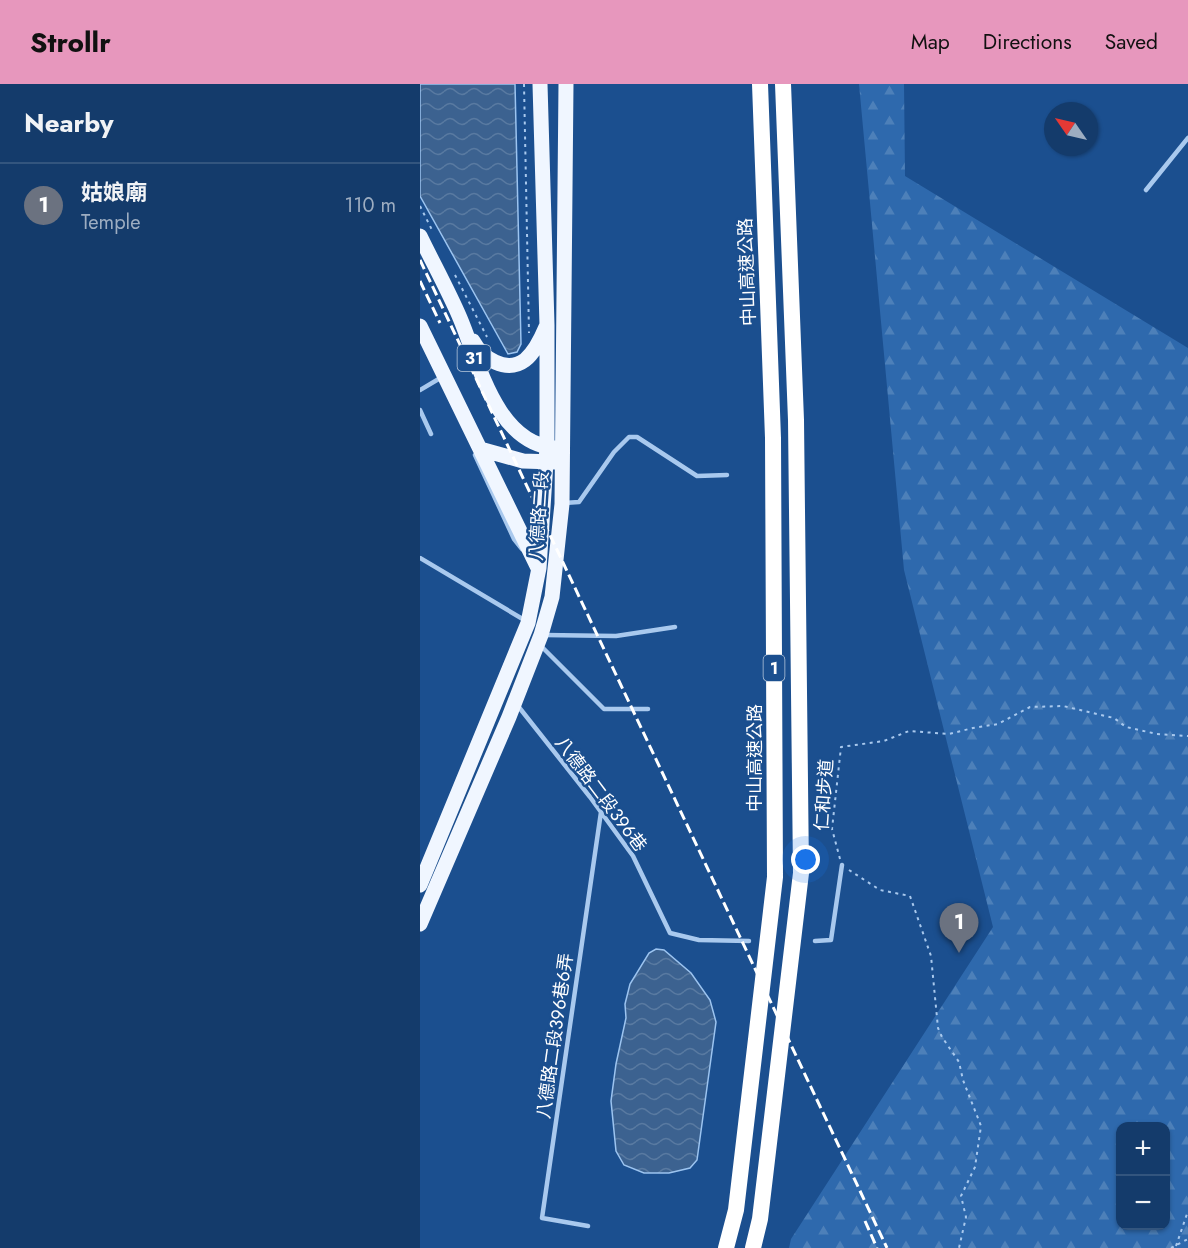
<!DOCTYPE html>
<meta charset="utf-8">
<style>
body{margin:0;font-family:Jost,"Noto Sans TC",sans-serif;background:#214673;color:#f1f3f6}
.controls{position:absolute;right:18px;bottom:18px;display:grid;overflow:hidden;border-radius:12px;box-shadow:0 2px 4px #0004}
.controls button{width:54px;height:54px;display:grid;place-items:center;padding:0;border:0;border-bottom:2px solid #33557e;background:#143b6b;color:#f1f3f6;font:30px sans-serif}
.compass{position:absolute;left:624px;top:18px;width:54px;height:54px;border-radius:50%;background:#143b6b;box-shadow:0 2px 4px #0004;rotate:304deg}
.you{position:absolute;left:386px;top:776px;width:21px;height:21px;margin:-15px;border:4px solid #fff;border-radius:50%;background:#1a73e8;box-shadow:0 0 0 9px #1a73e833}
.badge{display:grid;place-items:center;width:39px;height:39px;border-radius:50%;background:#e797bd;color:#fff;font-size:20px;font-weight:700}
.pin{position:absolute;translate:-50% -50px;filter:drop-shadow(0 2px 3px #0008)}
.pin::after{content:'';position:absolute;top:32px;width:21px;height:18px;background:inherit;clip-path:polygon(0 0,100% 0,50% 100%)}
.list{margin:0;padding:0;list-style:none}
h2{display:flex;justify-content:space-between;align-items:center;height:78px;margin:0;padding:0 24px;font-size:26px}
h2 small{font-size:20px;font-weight:400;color:#9dadc1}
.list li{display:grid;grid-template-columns:39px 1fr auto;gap:18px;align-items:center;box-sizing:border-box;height:84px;padding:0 24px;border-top:2px solid #33557e}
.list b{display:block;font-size:22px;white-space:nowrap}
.list p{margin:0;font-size:20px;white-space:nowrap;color:#9dadc1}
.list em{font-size:20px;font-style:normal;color:#9dadc1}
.map{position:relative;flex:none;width:768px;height:1164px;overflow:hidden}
header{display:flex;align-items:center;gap:36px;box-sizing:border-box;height:84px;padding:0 30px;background:#e797bd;color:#111}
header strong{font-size:28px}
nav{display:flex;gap:33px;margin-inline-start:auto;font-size:21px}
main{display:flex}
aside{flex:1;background:#143b6b}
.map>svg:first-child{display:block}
.forest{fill:url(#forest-firs);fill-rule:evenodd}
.water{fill:url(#water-waves);stroke:#9cc4f0;stroke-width:1.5}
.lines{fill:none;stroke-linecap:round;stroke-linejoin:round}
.path{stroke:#a9c9ee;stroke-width:2;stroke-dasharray:3 4.5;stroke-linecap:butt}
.lane{stroke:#a9c9ee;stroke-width:4.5}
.primary{stroke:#f0f6ff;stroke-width:15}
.highway{stroke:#fff;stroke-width:16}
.rail{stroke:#fff;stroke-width:3;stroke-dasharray:10 4.5;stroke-linecap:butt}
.labels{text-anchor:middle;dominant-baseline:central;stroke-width:5;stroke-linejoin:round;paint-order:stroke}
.shield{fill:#1b4f8f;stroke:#bbcadd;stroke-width:1.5}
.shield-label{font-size:16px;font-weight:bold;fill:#fff}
.street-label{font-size:18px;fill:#fff;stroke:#1b4f8f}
</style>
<header>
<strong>Strollr</strong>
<nav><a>Map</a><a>Directions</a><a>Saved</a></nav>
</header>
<main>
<aside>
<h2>Nearby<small></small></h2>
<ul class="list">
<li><span class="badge" style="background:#6b7280">1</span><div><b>姑娘廟</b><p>Temple</p></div><em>110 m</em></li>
</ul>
</aside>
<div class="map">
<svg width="768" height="1164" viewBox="0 0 768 1164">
<defs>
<pattern id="forest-firs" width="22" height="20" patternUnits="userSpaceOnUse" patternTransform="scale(1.5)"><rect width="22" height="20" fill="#2e69ad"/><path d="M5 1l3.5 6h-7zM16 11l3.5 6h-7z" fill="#4d80b9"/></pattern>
<pattern id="water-waves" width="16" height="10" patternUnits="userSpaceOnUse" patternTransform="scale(1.5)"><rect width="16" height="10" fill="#3c6290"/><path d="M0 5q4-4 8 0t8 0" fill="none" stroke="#597aa1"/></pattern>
</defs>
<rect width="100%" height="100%" fill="#1b4f8f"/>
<path class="forest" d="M439,0H484L485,92L768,264V1164H369L371,1155L573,843L484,486ZM700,1042H746V1142H700Z"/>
<path class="water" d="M0,0H95L101,260L97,268L88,270L0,112Z
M236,865L244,866L271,889L290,916L296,938L277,1076L270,1084L249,1089H224L204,1081L196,1067L191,1017L196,980L206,934L205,920L210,900L229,869Z"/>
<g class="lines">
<path class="path" d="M104,0L109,249
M0,122L12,146
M35,191L67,253
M420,775L412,745L421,663L464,657L489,647L529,650L553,644L578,640L610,623L643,622L694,634L706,643L737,650L768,652
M429,786L460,806L490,812L511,872L518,944L522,953L539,978L543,996L561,1042L555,1083L541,1112L546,1133L539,1164
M756,1162L768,1127
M751,1164L768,1155"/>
<path class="lane" d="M726,106L768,54
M0,306L22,293
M0,326L11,350
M55,371L94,455L102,465
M144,419L159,418L194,368L209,353H217L277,392L307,391
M0,474L106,537
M124,551L196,552L255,543
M120,561L184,625H228
M98,622L170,713L213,772L250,849L279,856L329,857
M395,857L411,856L422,781
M168,1142L122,1134L181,728"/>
<path class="primary" d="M0,152C13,179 28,206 40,234C59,279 76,359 135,364
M0,242L60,365L103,377L134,378
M53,257C62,274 86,290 105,276C115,268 121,255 126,243
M60,365L118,484
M0,801L108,539L119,484L127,363V241L120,0
M0,840L89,633L121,551L132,513L142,420L146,0"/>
<path class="highway" d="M306,1164L316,1126L355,793L353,354L340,0
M333,1164L340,1135L381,789L376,336L363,0"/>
<path class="rail" d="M0,176L467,1164
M0,197L20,239
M445,1137L457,1164"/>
</g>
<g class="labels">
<g class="shield">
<rect x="37.5" y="261" width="33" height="26" rx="4.5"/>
<rect x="343.5" y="571" width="21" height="26" rx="4.5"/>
</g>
<g class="shield-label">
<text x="54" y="274">31</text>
<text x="354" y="584">1</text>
</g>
<g class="street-label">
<text transform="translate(327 188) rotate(-92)">中山高速公路</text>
<text transform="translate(119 432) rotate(-86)">八德路二段</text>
<text transform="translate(335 674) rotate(-90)">中山高速公路</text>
<text transform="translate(181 710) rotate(53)">八德路二段396巷</text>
<text transform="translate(404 711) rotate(-86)">仁和步道</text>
<text transform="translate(135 952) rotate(-82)">八德路二段396巷6弄</text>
</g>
</g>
</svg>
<div class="controls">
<button>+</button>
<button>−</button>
</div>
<svg class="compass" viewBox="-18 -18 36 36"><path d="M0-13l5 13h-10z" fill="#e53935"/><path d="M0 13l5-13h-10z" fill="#9dadc1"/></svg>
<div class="you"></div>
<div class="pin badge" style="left:539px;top:869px;background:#6b7280">1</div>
</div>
</main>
